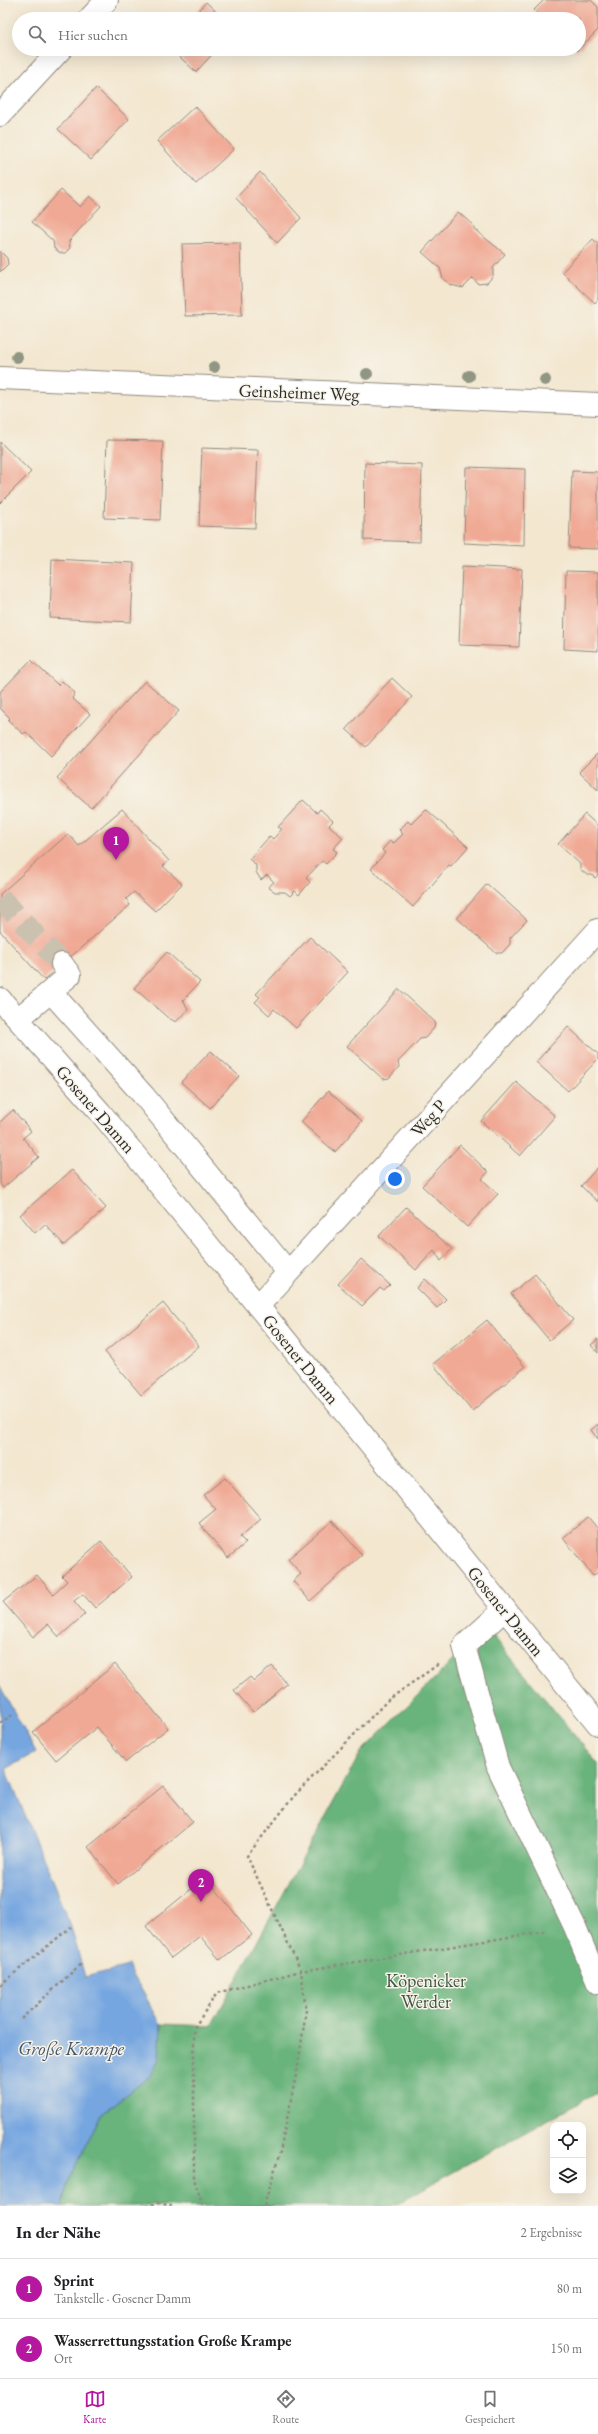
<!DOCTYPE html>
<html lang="de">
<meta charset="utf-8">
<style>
body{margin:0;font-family:"EB Garamond",serif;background:#f6f6f6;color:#202124}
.controls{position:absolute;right:12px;bottom:12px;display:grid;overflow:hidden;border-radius:8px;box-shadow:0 4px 16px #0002}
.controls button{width:36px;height:36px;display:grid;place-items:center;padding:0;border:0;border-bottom:1px solid #e0e0e0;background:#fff;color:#202124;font:20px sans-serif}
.you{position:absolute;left:395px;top:1179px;width:14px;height:14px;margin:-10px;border:3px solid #fff;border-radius:50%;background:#1a73e8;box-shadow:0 0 0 6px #1a73e833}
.badge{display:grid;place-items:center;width:26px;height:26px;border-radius:50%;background:#b5179e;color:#fff;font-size:13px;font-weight:700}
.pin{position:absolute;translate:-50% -33px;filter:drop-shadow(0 1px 2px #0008)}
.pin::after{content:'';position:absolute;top:21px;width:14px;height:12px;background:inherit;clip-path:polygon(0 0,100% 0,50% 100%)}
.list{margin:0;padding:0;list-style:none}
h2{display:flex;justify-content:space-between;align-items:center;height:52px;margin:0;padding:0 16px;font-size:17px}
h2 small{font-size:13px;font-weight:400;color:#757577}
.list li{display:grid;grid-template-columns:26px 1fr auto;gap:12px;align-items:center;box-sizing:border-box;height:60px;padding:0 16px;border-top:1px solid #e0e0e0}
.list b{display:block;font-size:15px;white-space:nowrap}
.list p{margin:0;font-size:13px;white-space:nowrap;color:#757577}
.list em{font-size:13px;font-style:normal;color:#757577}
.icon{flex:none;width:22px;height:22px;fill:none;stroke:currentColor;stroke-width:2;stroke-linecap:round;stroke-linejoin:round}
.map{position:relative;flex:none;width:598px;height:2206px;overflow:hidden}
.search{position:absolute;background:#fff;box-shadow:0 4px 16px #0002;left:12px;right:12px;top:12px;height:44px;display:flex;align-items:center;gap:10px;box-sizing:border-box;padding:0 14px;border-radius:22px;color:#757577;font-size:15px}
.sheet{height:172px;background:#fff}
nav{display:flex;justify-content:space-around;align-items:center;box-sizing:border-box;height:56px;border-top:1px solid #e0e0e0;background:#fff;font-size:11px;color:#757577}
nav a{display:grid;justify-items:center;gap:2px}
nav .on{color:#b5179e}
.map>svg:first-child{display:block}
.forest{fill:#69b37b;stroke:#4a6f53}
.water{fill:#76a6e0;stroke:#506886}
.building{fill:#f0a994}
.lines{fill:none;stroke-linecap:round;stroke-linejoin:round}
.minor-tunnel{stroke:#cbc1af;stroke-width:22;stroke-dasharray:22 11;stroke-linecap:butt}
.minor-casing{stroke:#8f897e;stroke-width:24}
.major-casing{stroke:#8f897e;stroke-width:24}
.path{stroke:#8f897e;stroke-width:2.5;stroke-dasharray:3 3;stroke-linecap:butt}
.minor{stroke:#fff;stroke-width:22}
.major{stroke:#fff;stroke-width:22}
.tree{fill:#919683}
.labels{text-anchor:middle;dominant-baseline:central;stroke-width:3;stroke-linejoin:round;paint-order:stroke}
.street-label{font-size:18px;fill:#2b2b2b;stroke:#f7f3e8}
.park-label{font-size:18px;fill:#415444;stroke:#f7f3e8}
.water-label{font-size:19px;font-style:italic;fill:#45566a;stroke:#f7f3e8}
</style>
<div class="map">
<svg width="598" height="2206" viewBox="0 0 598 2206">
<rect width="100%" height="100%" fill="#f7f3e8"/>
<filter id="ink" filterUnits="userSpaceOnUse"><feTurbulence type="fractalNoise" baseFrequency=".025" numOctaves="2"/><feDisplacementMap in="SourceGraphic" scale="8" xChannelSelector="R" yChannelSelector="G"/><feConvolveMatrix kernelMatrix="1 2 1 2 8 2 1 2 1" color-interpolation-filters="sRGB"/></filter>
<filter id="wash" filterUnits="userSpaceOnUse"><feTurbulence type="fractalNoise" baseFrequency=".012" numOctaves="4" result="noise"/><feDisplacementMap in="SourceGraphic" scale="16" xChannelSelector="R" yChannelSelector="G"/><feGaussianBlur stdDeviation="0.9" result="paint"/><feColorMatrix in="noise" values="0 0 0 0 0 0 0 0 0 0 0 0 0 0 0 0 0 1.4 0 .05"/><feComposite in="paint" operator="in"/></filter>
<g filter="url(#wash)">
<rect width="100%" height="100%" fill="#f3e7d0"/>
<path class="forest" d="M486,1627L598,1764V2092L392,2206H63L67,2185L101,2115L150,2076L159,2060L161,2024L211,2026L361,1752Z"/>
<path class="water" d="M0,1686L36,1752L6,1769L71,1927L85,1977L128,1966L161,2024L159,2060L150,2076L101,2115L67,2185L63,2206H0Z"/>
<g id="blocks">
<path class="building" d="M544,0H591L598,7V30L577,51L575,49H579V19H544L534,10Z
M206,2L224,19H191Z
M171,49H217L196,72Z
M96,88L129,119L91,160L58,129Z
M195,106L234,149L196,184L157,141Z
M260,172L301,218L277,243L236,198Z
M61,190L80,207L90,196L101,206L69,241L70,248L65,253H60L54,248L53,241L32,222Z
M458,212L474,226V229L505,254L493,268V276L487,283L478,284L473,278L463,288L451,285L443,279L440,268L422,252Z
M593,239L598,244V299L595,303L562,272Z
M240,243L242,315L185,316L182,244Z
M0,251L7,258L8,264L0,272Z
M107,440L163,441L160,520L104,518Z
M0,442L31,472L0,503Z
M202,448L258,450L255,528L199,526Z
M365,463L422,465L420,542L364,540Z
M466,467L525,469L524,546L464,543Z
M572,471L598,472V549L569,548Z
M52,559L134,563L131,622L50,618Z
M462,566L522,569L519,647L459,645Z
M566,571L598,572V651L564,649Z
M31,660L58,685L62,681L75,693L72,698L90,714L51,756L26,732L23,734L8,720L10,718L0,708V692Z
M392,678L412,697L366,747L346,729Z
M145,681L179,711L91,808L57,778Z
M598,753V790L579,772Z
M303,800L317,813L320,809L333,821L329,825L343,838L333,849L337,852L326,864L322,861L306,878L310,882L299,895L295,891L290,896L285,892H275L268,887L274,882L267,875L261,880L256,872V865L249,859L270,836L273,839L282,829L278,827Z
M122,809L169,861L163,866L182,884L155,911L134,892L126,899L130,905L44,980L0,931V894L68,834L79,846Z
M426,809L468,847L451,866L449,865L413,907L371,869L385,853L382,850L390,841L394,843L403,834L399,830L408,821L411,824Z
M585,814L598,826V875L595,878L592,875H587L580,869V864L558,844Z
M487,884L527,920L510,938V944L502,953H496L457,918Z
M310,937L348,972L296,1028L274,1009L269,1015L255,1002L260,997L256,994Z
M167,952L200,982L183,1000L188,1009L176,1022L167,1017L134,988Z
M399,989L435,1022L434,1028L425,1038L420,1039L398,1062L399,1067L389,1078L383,1079L347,1046Z
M568,1027L598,1054V1059L568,1091L536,1062Z
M211,1051L239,1076L210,1108L181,1082Z
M516,1082L555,1116L520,1156L481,1121Z
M328,1091L362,1121L335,1152L301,1122Z
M13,1110L31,1131L23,1138L39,1157L3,1188L0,1184V1122Z
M460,1145L488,1172L482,1179L498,1194L467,1227L422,1186Z
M598,1167V1202L581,1186Z
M72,1170L106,1208L64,1245L45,1224L35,1233L20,1215Z
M406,1207L452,1249L441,1261L434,1250L416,1270L379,1236Z
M361,1259L390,1285L384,1291L380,1288L362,1306L338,1284Z
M535,1274L573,1320L549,1340L511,1294Z
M425,1279L446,1299L437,1308L417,1288Z
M163,1303L199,1346L141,1395L105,1352Z
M487,1320L525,1367L472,1411L433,1364Z
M598,1339V1353L591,1345Z
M598,1424V1439L591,1430Z
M225,1478L261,1519L240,1537L246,1543L228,1558L199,1523L216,1509L203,1495Z
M588,1517L598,1529V1572L593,1576L563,1538Z
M332,1521L362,1555L310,1601L293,1581L301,1574L288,1559Z
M101,1541L132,1577L95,1608L83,1594L74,1601L85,1614L59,1637L48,1624L33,1637L3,1602L37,1575L53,1594L67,1581L62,1576Z
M115,1664L168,1728L126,1762L97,1727L56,1760L33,1732Z
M272,1666L287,1684L253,1712L234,1690L250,1677L254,1681Z
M163,1786L193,1822L118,1884L88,1847Z
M206,1877L252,1935L220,1960L200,1936L171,1958L146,1926Z"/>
</g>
</g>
<g filter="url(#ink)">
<use href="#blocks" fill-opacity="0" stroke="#8f897e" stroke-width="1"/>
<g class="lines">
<path class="minor-tunnel" d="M0,898L62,964"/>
<g class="minor-casing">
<path id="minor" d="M89,19L107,0
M0,115L61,49
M0,378L598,404
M51,992L144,1096L288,1272
M18,1019L70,975L62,964
M258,1306L598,930
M505,1609L464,1646L498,1767L575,1927L598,1983"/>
</g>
<g class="major-casing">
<path id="major" d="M0,999L100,1112L598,1724"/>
</g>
<path class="path" d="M0,1723L15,1713
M0,1985L71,1927
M21,2019L81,1964
M146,2206L158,2203L172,2206
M203,2206L194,2179V2028L217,1993L301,1971L546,1931
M264,2206L280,2152L298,2066L306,2010L301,1971L247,1856L294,1796L388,1700L440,1663"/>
<use href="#minor" class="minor"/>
<use href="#major" class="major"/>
</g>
<g class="tree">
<circle cx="17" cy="357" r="6"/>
<circle cx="214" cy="367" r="6"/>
<circle cx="367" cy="374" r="6"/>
<circle cx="469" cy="376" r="6"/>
<circle cx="545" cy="380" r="6"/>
</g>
</g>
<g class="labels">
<g class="street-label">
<text transform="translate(299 392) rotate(2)">Geinsheimer Weg</text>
<text transform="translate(96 1109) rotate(49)">Gosener Damm</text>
<text transform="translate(428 1118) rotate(-48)">Weg P</text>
<text transform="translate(301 1359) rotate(51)">Gosener Damm</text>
<text transform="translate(506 1611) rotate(51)">Gosener Damm</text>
</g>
<g class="park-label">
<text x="426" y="1980">Köpenicker<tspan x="426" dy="21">Werder</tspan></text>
</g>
<g class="water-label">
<text x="71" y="2048">Große Krampe</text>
</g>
</g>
</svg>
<div class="controls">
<button><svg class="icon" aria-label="locate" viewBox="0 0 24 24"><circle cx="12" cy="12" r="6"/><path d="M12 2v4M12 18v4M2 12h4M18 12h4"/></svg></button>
<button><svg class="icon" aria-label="layers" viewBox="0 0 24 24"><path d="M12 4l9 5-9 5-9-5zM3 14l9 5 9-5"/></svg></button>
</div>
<div class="you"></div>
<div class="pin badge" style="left:116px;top:860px">1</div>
<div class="pin badge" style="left:201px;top:1902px">2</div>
<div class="search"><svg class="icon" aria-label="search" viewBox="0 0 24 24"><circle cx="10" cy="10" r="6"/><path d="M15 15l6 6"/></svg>Hier suchen</div>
</div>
<section class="sheet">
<h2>In der Nähe<small>2 Ergebnisse</small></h2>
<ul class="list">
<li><span class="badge">1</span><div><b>Sprint</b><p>Tankstelle · Gosener Damm</p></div><em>80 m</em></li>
<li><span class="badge">2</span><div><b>Wasserrettungsstation Große Krampe</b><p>Ort</p></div><em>150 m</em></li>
</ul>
</section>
<nav>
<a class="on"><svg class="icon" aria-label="map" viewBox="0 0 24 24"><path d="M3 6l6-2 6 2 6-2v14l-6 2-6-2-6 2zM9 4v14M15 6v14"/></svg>Karte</a>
<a><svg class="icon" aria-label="directions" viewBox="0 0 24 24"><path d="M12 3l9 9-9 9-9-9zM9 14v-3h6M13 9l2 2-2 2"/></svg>Route</a>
<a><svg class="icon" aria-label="saved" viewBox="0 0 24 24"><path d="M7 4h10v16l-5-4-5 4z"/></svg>Gespeichert</a>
</nav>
